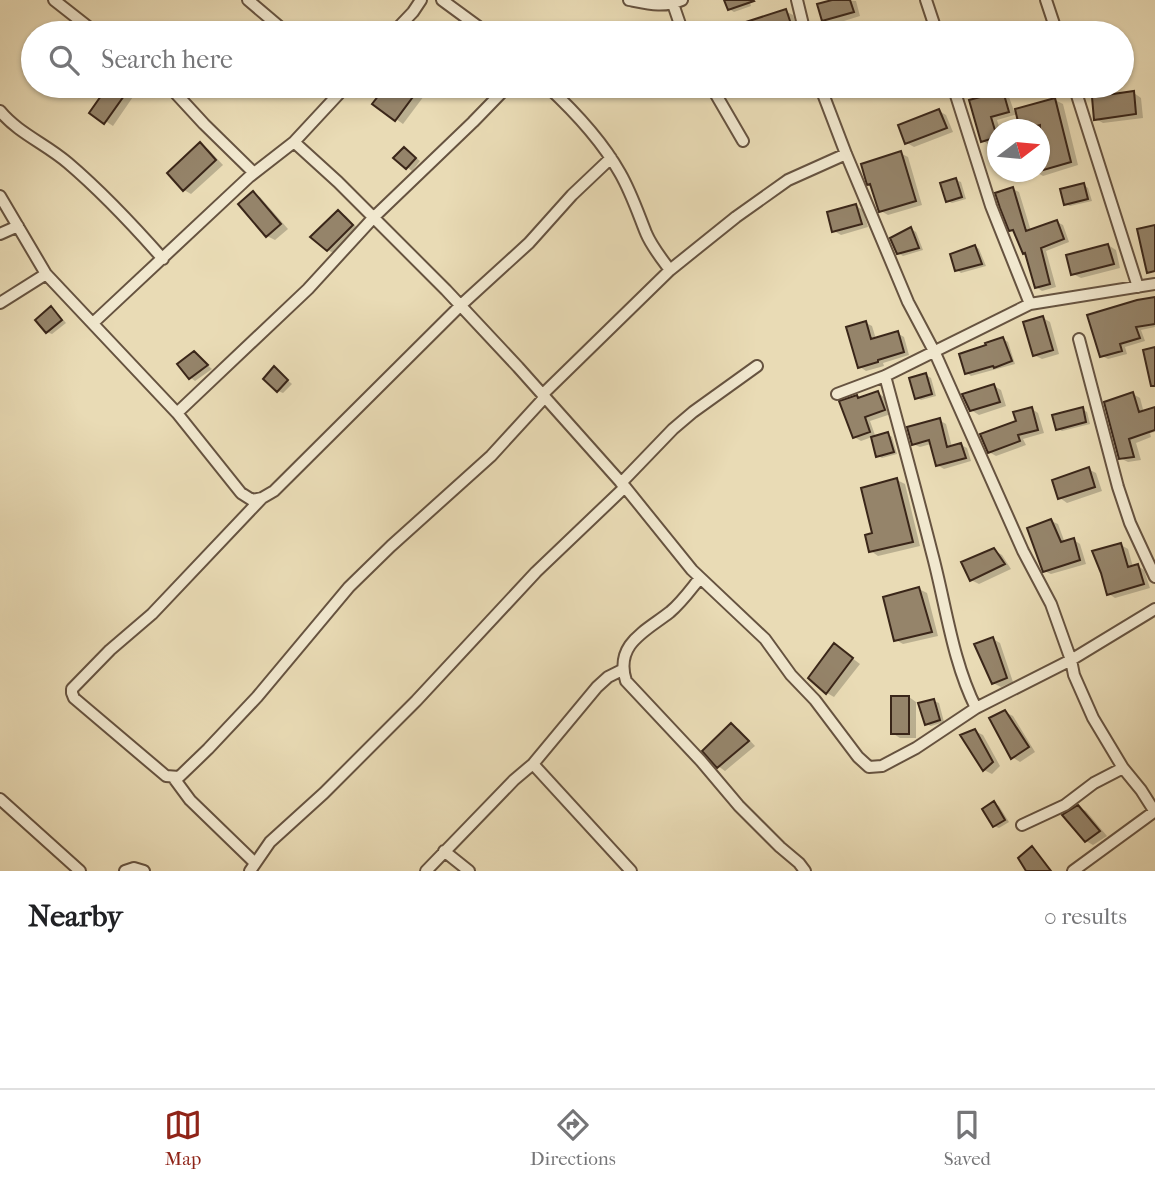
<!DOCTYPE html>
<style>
body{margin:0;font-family:"IM FELL French Canon",serif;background:#f2f2f2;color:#202124}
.compass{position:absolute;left:987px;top:119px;width:63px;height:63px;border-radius:50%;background:#fff;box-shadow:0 2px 5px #0004;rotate:74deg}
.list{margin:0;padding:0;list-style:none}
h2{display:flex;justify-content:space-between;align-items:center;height:91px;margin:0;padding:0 28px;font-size:30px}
h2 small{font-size:23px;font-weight:400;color:#757577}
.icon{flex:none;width:38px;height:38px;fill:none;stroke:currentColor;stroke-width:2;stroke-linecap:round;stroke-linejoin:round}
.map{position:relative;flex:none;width:1155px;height:871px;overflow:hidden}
.search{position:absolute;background:#fff;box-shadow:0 2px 5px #0004;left:21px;right:21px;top:21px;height:77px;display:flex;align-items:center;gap:18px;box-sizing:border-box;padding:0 24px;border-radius:38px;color:#757577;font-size:26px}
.sheet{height:217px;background:#fff}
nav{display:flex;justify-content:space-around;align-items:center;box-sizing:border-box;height:98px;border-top:2px solid #e0e0e0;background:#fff;font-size:19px;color:#757577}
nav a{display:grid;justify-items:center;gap:4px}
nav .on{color:#8f2418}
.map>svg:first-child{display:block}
.shadow{fill:#0003}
.building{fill:#95846a;stroke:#3a2619;stroke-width:2}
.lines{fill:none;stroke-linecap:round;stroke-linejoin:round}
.minor-casing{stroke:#665340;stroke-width:14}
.minor{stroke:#f1e8cf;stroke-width:10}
</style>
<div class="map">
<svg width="1155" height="871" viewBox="0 0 1155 871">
<rect width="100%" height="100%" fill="#e9dbb5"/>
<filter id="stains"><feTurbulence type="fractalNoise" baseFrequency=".00286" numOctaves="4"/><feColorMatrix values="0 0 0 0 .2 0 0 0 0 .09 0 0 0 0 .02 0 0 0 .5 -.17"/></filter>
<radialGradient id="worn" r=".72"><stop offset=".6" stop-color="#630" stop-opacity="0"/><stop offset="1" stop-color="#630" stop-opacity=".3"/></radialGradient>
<path class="shadow" d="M726,0H749L751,6L734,12L729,9Z
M838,0L856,1L860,16L831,25L823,20Z
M785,11L793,15L799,33H752L749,24Z
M111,86H130L137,91L113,126L92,112Z
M388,86H431L434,88L427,98L424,96L403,124L375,104Z
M722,86H743L731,93L724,89Z
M1003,93L1009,97L1014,111L1055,100L1063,104L1078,165L1043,176L1036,172H1040V130H1022L1018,114L997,120L1000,130H998V142L990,145L983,141L971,102Z
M1134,93L1141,98L1143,118L1103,123L1096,119Z
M939,111L946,115L953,132L914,147L907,143Z
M200,144L208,149L223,165L191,194L184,190Z
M408,151L420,161L412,171L396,158Z
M900,153L908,157L922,205L888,215L881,211L872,185L869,183Z
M956,180L961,182L966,199L952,203L948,201Z
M1084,185L1088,188L1092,201L1070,206L1065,204Z
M1013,189L1019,192L1031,231L1057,222L1063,225L1069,242L1046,251L1056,287L1042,291L1036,287L1028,255L1024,253L1016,232L1011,230Z
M253,193L260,197L288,229L275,240L267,236Z
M856,206L863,210L868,227L841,235L834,231Z
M338,212L346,216L359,230L335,254L328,250Z
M911,229L916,232L923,250L903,256L898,253Z
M1108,245L1116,250L1120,268L1081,278L1073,274Z
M975,246L979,249L986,266L961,273L957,270Z
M1155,299V327L1141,330L1145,341L1125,347L1127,354L1108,359L1102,356Z
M51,308L56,311L66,323L52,334L47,332Z
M1043,318L1050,322L1059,354L1042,359L1034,355Z
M866,323L872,326L876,339L897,333L904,337L909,355L883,363L884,366L866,371L860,367Z
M1003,339L1008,342L1015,364L971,376L967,373Z
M194,353L212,369L195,381L191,378L179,364Z
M274,368L292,384L283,393L278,391Z
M926,375L931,378L936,396L921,400L916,397Z
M994,386L1001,390L1006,406L979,415L971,410Z
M878,393L884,397L891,414L870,421L876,438L888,434L892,437L897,454L882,458L878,456L872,437L861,441L854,437L856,397L860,399Z
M1133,394L1140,398L1144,413L1155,409V432L1150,433L1151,437L1136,443L1141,460L1128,462L1120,458Z
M1032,409L1038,413L1044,433L1023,439L1026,445L996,456L989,452Z
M1082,409L1087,412L1090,424L1062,431L1058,429Z
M939,420L946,424L952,447L961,445L967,448L971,461L944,469L937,465L931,444L920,447L913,444Z
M1088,469L1096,473L1102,491L1067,503L1060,498Z
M897,480L905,484L920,546L878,556L871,551L875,534Z
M1051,521L1058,524L1065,543L1074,540L1080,544L1086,564L1051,574L1044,571Z
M1121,545L1128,549L1133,567L1138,566L1144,570L1150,588L1115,598L1109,594Z
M994,550L1002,555L1011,569L979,584L971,580Z
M919,589L927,593L938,636L903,644L896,640Z
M993,639L1000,643L1013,682L1001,687L993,683Z
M835,645L860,664L834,697L827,693Z
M909,697L916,702V738H900L892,733Z
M934,701L939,703L944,722L931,726L926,724Z
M1005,712L1013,716L1035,752L1020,762L1012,757Z
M731,725L739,729L755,746L725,771L718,766Z
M975,731L983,735L1000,766L992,774L984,770Z
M994,803L999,806L1009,822L999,828L994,826Z
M1078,807L1086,811L1107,836L1093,845L1086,841Z"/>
<path class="building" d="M724,0H753L754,1L728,10Z
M832,0H850L854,12L822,21L817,4Z
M786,9L794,33H750L746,22Z
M108,86H131L104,124L89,113Z
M386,86H421L395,121L372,104Z
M1003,91L1009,112L991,117L997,137L981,142L969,100Z
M1134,91L1136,114L1094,120L1092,97Z
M1055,98L1071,162L1040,171V125L1020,130L1015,109Z
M939,109L947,128L905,144L898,125Z
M200,142L216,160L183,191L167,173Z
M404,147L416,158L406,169L393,158Z
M901,151L916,201L879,212L870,184L867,185L861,164Z
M956,178L962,197L946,202L940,183Z
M1084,183L1088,199L1064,205L1060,189Z
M1013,187L1026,231L1057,220L1064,239L1041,248L1050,284L1035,288L1025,253L1023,254L1013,230L1009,231L1000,208L995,193Z
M253,191L281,224L266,237L238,204Z
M856,204L862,224L832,232L827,212Z
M338,210L353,225L327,251L310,237Z
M1155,225V271L1147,273L1137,229Z
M911,227L919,248L897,254L890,238Z
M1108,244L1114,264L1071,275L1066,255Z
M975,245L982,264L955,271L950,254Z
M1155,297V324L1136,327L1140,338L1120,344L1122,351L1100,357L1087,315L1137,300Z
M51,306L62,320L46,333L35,320Z
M1043,316L1053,350L1033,356L1023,322Z
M866,321L871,339L898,331L904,352L878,360V362L858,368L846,327Z
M1003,337L1012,361L994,368L993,366L965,374L959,354L986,345L985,343Z
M1155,347V386H1151L1143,350Z
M194,351L208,365L189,379L177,364Z
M274,366L288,380L277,392L263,379Z
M926,373L932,394L915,399L909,378Z
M994,384L1000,402L970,411L962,394Z
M878,391L885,410L865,417L870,432L853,438L839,401L857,395L858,398Z
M1133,392L1139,412L1155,407V430L1129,439L1134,457L1119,459L1104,402Z
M1032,407L1038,430L1018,435L1020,441L988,453L980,434L1016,421L1013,412Z
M1083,407L1086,422L1056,430L1052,415Z
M940,418L947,447L961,443L966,458L936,466L929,440L912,445L907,427Z
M888,432L894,452L876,457L871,437Z
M1089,467L1095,487L1058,499L1052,480Z
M897,478L913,542L869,552L865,535L872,533L861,488Z
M1051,519L1061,542L1074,538L1080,560L1043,572L1027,528Z
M1121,543L1128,567L1138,564L1144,584L1107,595L1101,573L1092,551Z
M994,548L1005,564L970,581L961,562Z
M919,587L932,632L894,641L883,597Z
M993,637L1007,678L992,684L974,644Z
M834,643L853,658L826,694L808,678Z
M891,696H909V734H891Z
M934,699L940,720L925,725L918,703Z
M1005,710L1029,747L1011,759L989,718Z
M731,723L749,741L717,768L702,751Z
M975,729L993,762L983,771L960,735Z
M994,801L1005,820L993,827L982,809Z
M1078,805L1100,831L1085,842L1062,815Z
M1032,846L1051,871H1026L1018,858Z"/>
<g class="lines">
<g class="minor-casing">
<path id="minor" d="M54,0L96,33
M248,0L287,33
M442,0L487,33
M629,0C649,4 664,8 682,0
M797,0L805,33
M926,0L937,33
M1046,0L1057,33
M673,4L683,33
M393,33L413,12L421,0
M169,86L204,124L254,173
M547,86C574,111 602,141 620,173C631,192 638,213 646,233C652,247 661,258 670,270
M711,86L743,141
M820,86L846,154L908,302L935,353L1023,551L1051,604L1071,660L1074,675L1093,718L1123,768L1141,790L1155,812
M953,86L991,206L1030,304
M1074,86L1138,287
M0,111C18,133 46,144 68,163C102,192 133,225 163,259
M294,142L338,182L446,290L518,367L625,487L692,570L765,639L791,675L815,700L858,757L869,767L882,766L916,748L976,708L1071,660L1155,609
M0,196L46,274L177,413L241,493L252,500L262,498L274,491L461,305L529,243L572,195L611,158
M0,234L18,226
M0,303L46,274
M93,323L249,177L294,142L346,86
M1079,339L1118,487L1130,523L1155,577
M885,376C901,435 917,494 932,553C946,605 952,660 976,708
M543,394L670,270L736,217L788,180L846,154
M837,394L885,376L1030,304L1155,284
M177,413L308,289L374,217L473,122L508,86
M621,483L673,429L693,412L757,366
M262,498L152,614L110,650L72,689V693L74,698L166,776L179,777L208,749L257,697L349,587L391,546L491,456L545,397
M700,578C691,589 682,602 670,612C646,631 614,644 626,681L701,761L739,806L780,847L799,863L805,871
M533,764L631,871
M173,777L190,800L255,863
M0,799L80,871
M1022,825L1065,805L1094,783L1123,768
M444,851L469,871
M125,871L134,868L144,871
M250,871L270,842L324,793L416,701L536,572L625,487
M426,871L514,780L533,764L597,687L608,677L622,670
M1073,871L1155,811"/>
</g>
<use href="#minor" class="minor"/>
</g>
<rect width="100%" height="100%" filter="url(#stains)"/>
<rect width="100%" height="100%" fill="url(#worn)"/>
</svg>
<svg class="compass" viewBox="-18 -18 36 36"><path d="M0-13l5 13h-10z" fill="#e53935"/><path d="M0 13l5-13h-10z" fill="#757577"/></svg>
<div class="search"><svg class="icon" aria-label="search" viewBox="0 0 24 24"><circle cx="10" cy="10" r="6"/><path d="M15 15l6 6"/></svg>Search here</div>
</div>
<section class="sheet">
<h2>Nearby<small>0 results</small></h2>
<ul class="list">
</ul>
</section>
<nav>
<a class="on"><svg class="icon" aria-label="map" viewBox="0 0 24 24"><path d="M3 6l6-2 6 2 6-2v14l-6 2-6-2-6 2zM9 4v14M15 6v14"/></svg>Map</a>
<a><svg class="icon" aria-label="directions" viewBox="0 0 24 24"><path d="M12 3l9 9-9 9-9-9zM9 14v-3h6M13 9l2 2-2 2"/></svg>Directions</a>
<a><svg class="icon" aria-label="saved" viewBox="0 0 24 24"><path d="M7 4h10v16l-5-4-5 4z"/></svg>Saved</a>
</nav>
